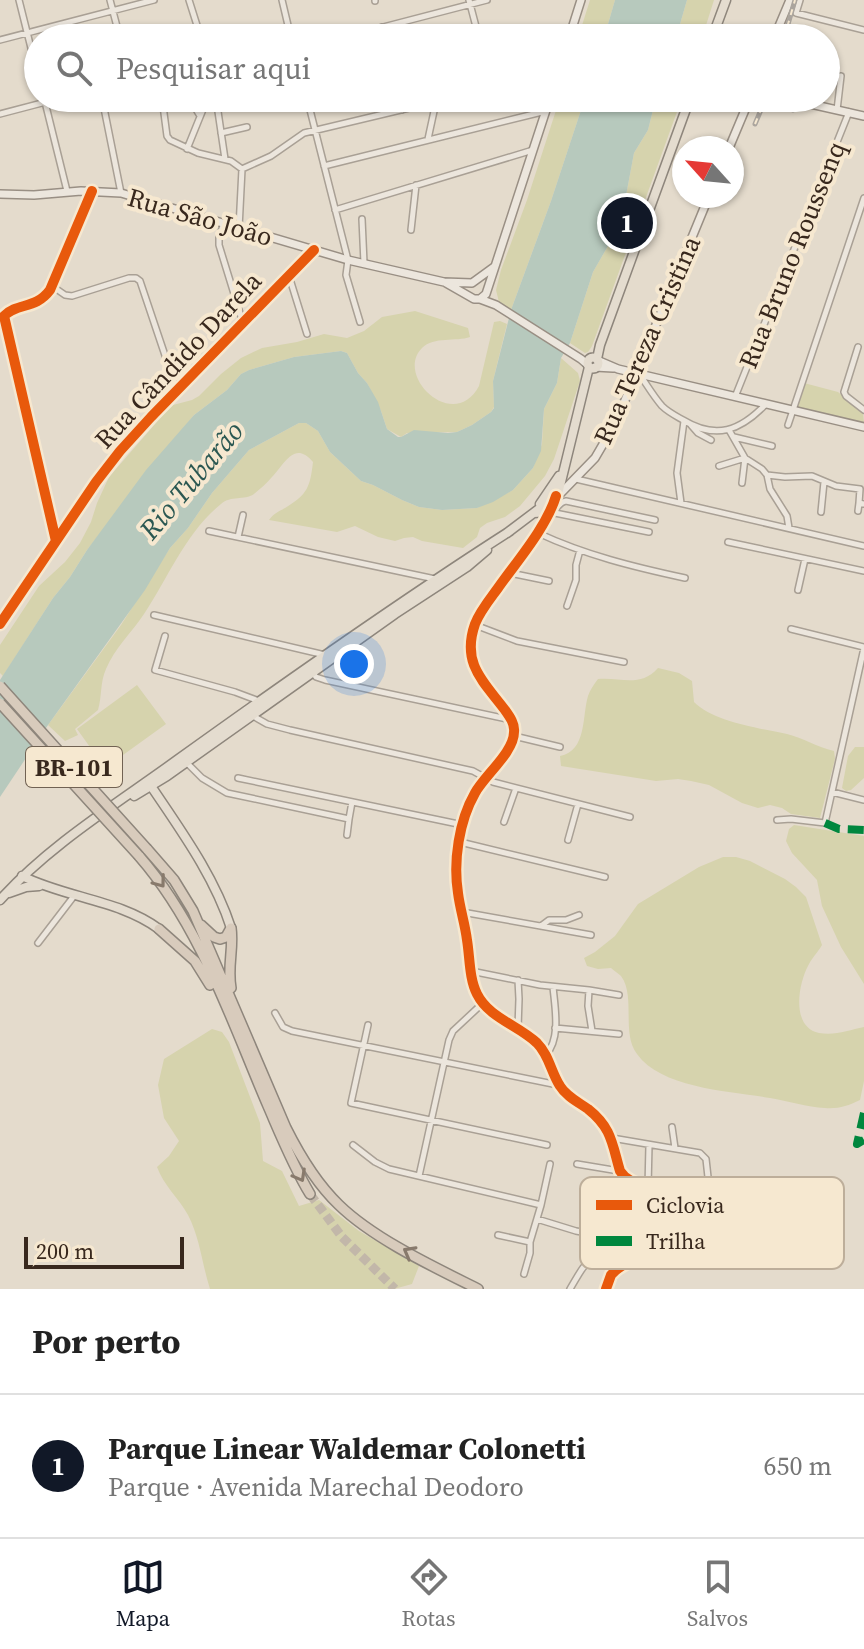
<!DOCTYPE html>
<html lang="pt">
<meta charset="utf-8">
<style>
body{margin:0;font-family:"Source Serif 4",serif;background:#f6f6f6;color:#222}
.compass{position:absolute;left:672px;top:136px;width:72px;height:72px;border-radius:50%;background:#fff;box-shadow:0 2px 6px #0004;rotate:297deg}
.scale{position:absolute;left:24px;bottom:20px;width:160px;box-sizing:border-box;padding-left:8px;border:4px solid #38281d;border-top:0;font-size:22px;line-height:28px;white-space:nowrap;color:#38281d;-webkit-text-stroke:6px #f6e8d0;paint-order:stroke}
.you{position:absolute;left:354px;top:664px;width:28px;height:28px;margin:-20px;border:6px solid #fff;border-radius:50%;background:#1a73e8;box-shadow:0 0 0 12px #1a73e833}
.badge{display:grid;place-items:center;width:52px;height:52px;border-radius:50%;background:#111827;color:#fff;font-size:26px;font-weight:700}
.pin{position:absolute;translate:-50% -50%;border:4px solid #fff;box-shadow:0 2px 8px #0006}
.list{margin:0;padding:0;list-style:none}
h2{display:flex;justify-content:space-between;align-items:center;height:104px;margin:0;padding:0 32px;font-size:34px}
h2 small{font-size:26px;font-weight:400;color:#767676}
.list li{display:grid;grid-template-columns:52px 1fr auto;gap:24px;align-items:center;box-sizing:border-box;height:144px;padding:0 32px;border-top:2px solid #e0e0e0}
.list b{display:block;font-size:30px;white-space:nowrap}
.list p{margin:0;font-size:26px;white-space:nowrap;color:#767676}
.list em{font-size:26px;font-style:normal;color:#767676}
.icon{flex:none;width:44px;height:44px;fill:none;stroke:currentColor;stroke-width:2;stroke-linecap:round;stroke-linejoin:round}
.map{position:relative;flex:none;width:864px;height:1289px;overflow:hidden}
.search{position:absolute;background:#fff;box-shadow:0 2px 6px #0004;left:24px;right:24px;top:24px;height:88px;display:flex;align-items:center;gap:20px;box-sizing:border-box;padding:0 28px;border-radius:44px;color:#767676;font-size:30px}
.sheet{height:248px;background:#fff}
nav{display:flex;justify-content:space-around;align-items:center;box-sizing:border-box;height:112px;border-top:2px solid #e0e0e0;background:#fff;font-size:22px;color:#767676}
nav a{display:grid;justify-items:center;gap:4px}
nav .on{color:#111827}
.map>svg:first-child{display:block}
.green{fill:#d6d3ad}
.water{fill:#b7c9bd}
.lines{fill:none;stroke-linecap:round;stroke-linejoin:round}
.highway-tunnel{stroke:#c2b7a9;stroke-width:9;stroke-dasharray:9 4.5;stroke-linecap:butt}
.street-casing{stroke:#a9a095;stroke-width:8}
.secondary-casing{stroke:#998f84;stroke-width:10}
.primary-casing{stroke:#8e867c;stroke-width:11}
.highway-casing{stroke:#8e867c;stroke-width:12}
.street{stroke:#ece6dd;stroke-width:5}
.secondary{stroke:#ece6dd;stroke-width:7}
.primary{stroke:#e4dccf;stroke-width:8}
.highway{stroke:#d8cbbc;stroke-width:9}
.rail-casing{stroke:#aba59e;stroke-width:5}
.rail{stroke:#f6e8d0;stroke-width:2;stroke-dasharray:6;stroke-linecap:butt}
.highway-bridge-casing{stroke:#8e867c;stroke-width:12;stroke-linecap:butt}
.highway-bridge{stroke:#d8cbbc;stroke-width:9}
.quiet{stroke:#00873e;stroke-width:8;stroke-dasharray:16 8;stroke-linecap:butt}
.cycleway-casing{stroke:#f6e8d0;stroke-width:15}
.cycleway{stroke:#e8590c;stroke-width:10}
.oneway{stroke:#887a6c}
.labels{text-anchor:middle;dominant-baseline:central;stroke-width:8;stroke-linejoin:round;paint-order:stroke}
.shield{fill:#f6e8d0;stroke:#716253;stroke-width:2}
.shield-label{font-size:24px;font-weight:bold;fill:#38281d}
.street-label{font-size:26px;fill:#38281d;stroke:#f6e8d0}
.water-label{font-size:28px;font-style:italic;fill:#2b5852;stroke:#f6e8d0}
.key{fill:#f6e8d0;stroke:#bdae9a;stroke-width:2}
.key-label{font-size:22px;fill:#38281d}
</style>
<div class="map">
<svg width="864" height="1289" viewBox="0 0 864 1289">
<rect width="100%" height="100%" fill="#e4dbcc"/>
<path class="green" d="M590,0H615L604,38H578Z
M687,0H714L702,38H676Z
M560,98H585L551,201L511,310L499,302L496,290L501,270L527,200Z
M656,98H682L592,346L588,352L585,353L570,343L593,272L612,239L625,201L634,153L648,130Z
M415,311L468,328L470,337C456,342 434,336 422,348C394,376 454,433 479,386L494,322L500,321L507,324L493,381L494,407L491,412L472,425L457,432L407,433L401,437L387,429L381,411L367,383L358,373L347,353L341,351L294,357L249,370L241,374L227,390L194,415L87,550L70,577L53,598L3,676L0,673V645L39,586L65,562L80,543L91,522L97,503L109,477L162,416L173,405L192,400L199,396L221,374L241,358L262,348L297,342L324,334L347,338L364,331L382,317Z
M561,358L578,373L580,381L554,459L545,476L520,506L505,517L487,523L480,528L477,537L463,548L422,541L413,537L404,538L395,541L378,537L355,526L337,532L269,520C274,513 278,512 285,508C308,494 310,487 313,462C294,440 285,464 272,477C267,483 260,489 254,494C244,501 231,495 221,504C186,532 168,578 144,614C132,632 114,649 106,669C100,682 102,697 98,710L75,729L78,735L65,741L48,725L121,625L170,548L188,528L212,493L249,450L299,423H306L318,431L330,452L361,481L373,485L402,500L419,507L442,510L477,508L513,490L533,468L542,444L544,409L557,383Z
M804,383L838,392L863,413L864,423L795,407Z
M658,668L679,673L692,681L694,702C714,722 759,728 787,734C803,738 817,747 834,751L835,759L820,818L791,814L782,808L770,805L758,808L742,803L709,785L691,781L678,779L656,781L561,766L560,756C587,751 582,716 588,696C590,690 594,684 598,679C621,677 640,688 658,668Z
M137,685L166,724L105,768L77,729Z
M855,747H864V778L851,790L846,791L842,788L848,756Z
M794,825L864,836V984L841,947L822,906L817,880L792,853L786,841L789,829Z
M723,857H736L750,861L785,879L796,887L806,897L822,945C818,952 811,959 808,966C798,985 791,1027 819,1033C835,1036 849,1030 864,1027V1081L860,1100C848,1106 838,1109 825,1108C807,1107 788,1101 770,1098C731,1091 662,1089 637,1054C621,1033 636,996 621,976C618,973 614,971 611,968L598,969L587,966L584,958L595,952L615,936L638,904L699,867Z
M212,1029L222,1032L229,1042L260,1123L263,1161L282,1171L299,1206L319,1200L359,1231L419,1266L412,1284L394,1289H210C202,1264 200,1238 188,1215C178,1197 164,1186 157,1167L169,1156L179,1141L164,1118L158,1085L164,1059Z"/>
<path class="water" d="M615,0H687L676,38H604Z
M585,98H656L648,130L634,153L625,201L612,239L593,272L570,343L561,358L557,383L544,409L541,451L533,468L513,490L493,502L477,508L442,510L419,507L402,500L373,485L361,481L330,452L318,431L306,423H299L249,450L212,493L188,528L170,548L145,590L48,725L0,797V680L53,598L70,577L87,550L146,470L194,415L227,390L241,374L249,370L294,357L341,351L347,353L358,373L367,383L378,402L387,429L398,437H401L414,430L448,433L457,432L472,425L491,412L494,408L493,381L511,310L551,201Z"/>
<g class="lines">
<path class="highway-tunnel" d="M310,1194L342,1237L395,1289"/>
<g class="street-casing">
<path id="street" d="M19,0L38,76
M110,0L120,38
M189,0L201,38
M282,0L291,38
M375,0V1
M469,0L479,38
M800,0L796,13L864,30
M382,27L384,38
M341,38L487,0
M0,40L154,0
M44,98L67,191
M102,98L121,193
M162,98L167,136L170,140L198,153L231,161L242,169L271,156L304,133L451,98
M194,98L197,111L200,116
M216,98L225,159
M307,98L348,260L346,275L360,322
M399,98L402,110
M837,110L841,76
M0,114L61,98
M221,133L247,127
M428,139L436,102
M187,149L204,107
M324,166L546,111
M335,210L533,150
M362,219L364,263
M224,223L219,237V245L243,323
M239,228L242,169
M411,230L416,185
M289,276L307,334
M52,286L65,295L72,296L129,278H136L140,281L177,391
M858,347L844,392L846,396L864,410
M640,375C647,385 654,397 662,406C668,412 676,416 683,420C716,440 740,431 766,404
M735,397L849,112
M691,425L698,433L711,440
M788,425L864,198
M729,430L745,458L762,469L767,475L770,489L787,516L789,528
M734,437L772,446
M719,466L745,458L742,483
M767,475L785,477L812,476L836,486L860,489L859,503L864,504
M576,479L864,546
M681,503L677,473L684,421
M858,511L859,503
M550,512C558,510 558,502 566,501L655,520
M550,512L649,532
M821,512L824,482
M209,531L435,579
M538,533C585,555 634,567 685,578
M238,537L243,515
M56,541L4,316C18,302 35,310 50,290L92,192
M728,542L864,571
M510,573L549,581
M798,590L805,559
M567,606L576,580V565L580,550
M154,615L325,655
M475,625L517,641L624,662
M791,629L864,647
M165,636L155,670L235,692L259,701
M311,671L316,677L325,680L512,720
M253,716L267,724L290,730L473,771L493,782L630,817
M514,736L560,747
M185,761L202,778L227,793L349,819L352,802
M238,778L463,825
M832,792L864,800
M777,820L791,819L825,823L864,648
M504,822L516,788
M347,835L349,819
M568,840L578,804
M460,842L605,877
M462,912L591,935
M541,926L549,920H566L579,915
M38,943L74,896
M471,971L540,985L589,990L619,995
M589,990L588,1006L592,1031
M275,1013L283,1027L292,1031L558,1085
M368,1025L351,1103L547,1145
M518,1028L519,999L518,980
M555,1028L619,1034
M546,1055C561,1038 555,1008 553,987
M672,1127L675,1148
M612,1138L700,1153L706,1159L708,1177
M353,1145L375,1162L389,1169L541,1205
M577,1164L619,1171
M419,1176L449,1040L453,1031L483,1003
M648,1187L649,1145
M537,1219L576,1231L659,1246
M498,1235L530,1242
M524,1274L530,1253V1242L541,1205L550,1164
M570,1289C589,1257 586,1256 623,1265"/>
</g>
<g class="secondary-casing">
<path id="secondary" d="M569,38L581,0
M774,38L790,0
M784,98L864,116
M729,148L750,98
M0,194L34,195L81,191L121,193L348,260L444,282L472,283L494,267
M446,283L474,299H480L496,305L581,359L588,365
M480,299L486,294L550,98
M597,360L618,369L864,427
M595,367L613,368
M559,495L595,458L616,422L709,196
M556,496C546,528 517,561 498,588C490,599 480,611 475,624C461,664 484,682 505,710C510,717 515,724 514,732C514,752 485,775 475,793C459,821 453,861 458,893C460,909 465,924 467,940C470,958 469,978 477,994C489,1018 518,1025 537,1043C549,1055 551,1072 560,1086C566,1096 578,1102 588,1109C612,1128 612,1144 620,1171C630,1186 645,1184 659,1191C666,1195 672,1203 674,1211C683,1246 636,1254 616,1270L611,1275L606,1289
M0,624L96,482L120,451L151,417L314,250"/>
</g>
<g class="primary-casing">
<path id="primary" d="M712,38L726,0
M587.5 363a5.5 5.5 0 1 1 11 0a5.5 5.5 0 1 1-11 0Z
M597,359L600,345L690,98
M559,490L589,367
M540,504L559,476
M534,513L549,512
M507,533L556,496
M149,783C179,828 214,875 231,928
M134,796L167,776L395,614L467,567L487,550
M22,876C66,898 120,900 159,929
M9,893L26,887L39,886
M0,900C49,845 118,803 177,760C287,681 396,604 510,531"/>
</g>
<g class="highway-casing">
<path id="highway" d="M147,849L174,880L193,911L286,1128C300,1156 316,1183 339,1205C374,1239 434,1267 478,1289
M139,856C201,927 231,1020 268,1106C281,1136 293,1166 310,1194
M201,925L214,937L220,939L226,937L231,928
M159,929L195,961L210,985
M231,988C227,967 234,948 231,928"/>
</g>
<use href="#street" class="street"/>
<use href="#secondary" class="secondary"/>
<use href="#primary" class="primary"/>
<use href="#highway" class="highway"/>
<g class="rail-casing">
<path id="rail" d="M784,38L795,0
M793,110L794,98
M755,124L766,98"/>
</g>
<use href="#rail" class="rail"/>
<g class="highway-bridge-casing">
<path id="highway-bridge" d="M0,686L147,849
M0,703L139,856"/>
</g>
<use href="#highway-bridge" class="highway-bridge"/>
<path class="quiet" d="M825,823L839,829L864,830
M864,1113L857,1144L864,1140"/>
<g class="cycleway-casing">
<path id="cycleway" d="M556,496C546,528 517,561 498,588C490,599 480,611 475,624C461,664 484,682 505,710C510,717 515,724 514,732C514,752 485,775 475,793C459,821 453,861 458,893C460,909 465,924 467,940C470,958 469,978 477,994C489,1018 518,1025 537,1043C549,1055 551,1072 560,1086C566,1096 578,1102 588,1109C612,1128 612,1144 620,1171C630,1186 645,1184 659,1191C666,1195 672,1203 674,1211C683,1246 636,1254 616,1270L611,1275L606,1289
M56,541L4,316C18,302 35,310 50,290L92,191
M0,624L96,482L120,451L151,417L314,250"/>
</g>
<use href="#cycleway" class="cycleway"/>
</g>
<defs><path id="oneway-chevron" d="M-2-3.5L2.5 0L-2 3.5" fill="none" stroke-width="1.6" stroke-linecap="round" stroke-linejoin="round" transform="scale(2)"/></defs>
<g class="oneway">
<use href="#oneway-chevron" transform="translate(160 882) rotate(53)"/>
<use href="#oneway-chevron" transform="translate(300 1176) rotate(61)"/>
<use href="#oneway-chevron" transform="translate(409 1252) rotate(-151)"/>
</g>
<g class="labels">
<rect class="shield" x="26" y="747" width="96" height="40" rx="6"/>
<g class="shield-label">
<text x="74" y="767">BR-101</text>
</g>
<g class="street-label">
<text transform="translate(200 217) rotate(16)">Rua São João</text>
<text transform="translate(792 255) rotate(-68)">Rua Bruno Roussenq</text>
<text transform="translate(647 340) rotate(-66)">Rua Tereza Cristina</text>
<text transform="translate(178 360) rotate(-47)">Rua Cândido Darela</text>
</g>
<g class="water-label">
<text transform="translate(191 480) rotate(-50)">Rio Tubarão</text>
</g>
</g>
<rect x="580" y="1177" width="264" height="92" rx="12" class="key"/>
<rect x="596" y="1200" width="36" height="10" fill="#e8590c"/>
<rect x="596" y="1236" width="36" height="10" fill="#00873e"/>
<g class="key-label">
<text x="646" y="1213">Ciclovia</text>
<text x="646" y="1249">Trilha</text>
</g>
</svg>
<svg class="compass" viewBox="-18 -18 36 36"><path d="M0-13l5 13h-10z" fill="#e53935"/><path d="M0 13l5-13h-10z" fill="#767676"/></svg>
<div class="scale">200 m</div>
<div class="you"></div>
<div class="pin badge" style="left:627px;top:223px">1</div>
<div class="search"><svg class="icon" aria-label="search" viewBox="0 0 24 24"><circle cx="10" cy="10" r="6"/><path d="M15 15l6 6"/></svg>Pesquisar aqui</div>
</div>
<section class="sheet">
<h2>Por perto<small></small></h2>
<ul class="list">
<li><span class="badge">1</span><div><b>Parque Linear Waldemar Colonetti</b><p>Parque · Avenida Marechal Deodoro</p></div><em>650 m</em></li>
</ul>
</section>
<nav>
<a class="on"><svg class="icon" aria-label="map" viewBox="0 0 24 24"><path d="M3 6l6-2 6 2 6-2v14l-6 2-6-2-6 2zM9 4v14M15 6v14"/></svg>Mapa</a>
<a><svg class="icon" aria-label="directions" viewBox="0 0 24 24"><path d="M12 3l9 9-9 9-9-9zM9 14v-3h6M13 9l2 2-2 2"/></svg>Rotas</a>
<a><svg class="icon" aria-label="saved" viewBox="0 0 24 24"><path d="M7 4h10v16l-5-4-5 4z"/></svg>Salvos</a>
</nav>
